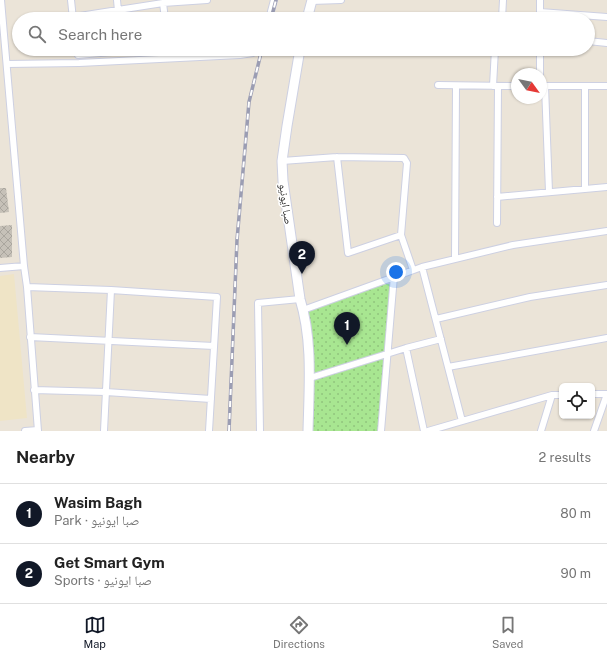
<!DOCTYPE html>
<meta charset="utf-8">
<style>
body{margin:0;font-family:"Public Sans","Noto Naskh Arabic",sans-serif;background:#f6f6f6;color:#222}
.controls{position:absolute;right:12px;bottom:12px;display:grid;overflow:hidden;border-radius:6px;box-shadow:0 1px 3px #0004}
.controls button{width:36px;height:36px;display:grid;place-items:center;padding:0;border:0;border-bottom:1px solid #e0e0e0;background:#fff;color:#222;font:20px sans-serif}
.compass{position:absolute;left:511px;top:68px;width:36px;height:36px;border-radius:50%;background:#fff;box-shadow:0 1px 3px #0004;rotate:123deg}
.you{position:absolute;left:396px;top:272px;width:14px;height:14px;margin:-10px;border:3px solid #fff;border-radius:50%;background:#1a73e8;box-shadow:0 0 0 6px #1a73e833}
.badge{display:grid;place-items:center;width:26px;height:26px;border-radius:50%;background:#111827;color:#fff;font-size:13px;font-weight:700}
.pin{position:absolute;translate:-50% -33px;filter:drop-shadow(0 1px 2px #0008)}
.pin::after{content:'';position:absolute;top:21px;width:14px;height:12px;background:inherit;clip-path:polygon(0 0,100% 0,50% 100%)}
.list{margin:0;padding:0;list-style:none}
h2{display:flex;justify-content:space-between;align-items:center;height:52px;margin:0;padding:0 16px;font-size:17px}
h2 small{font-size:13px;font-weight:400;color:#767676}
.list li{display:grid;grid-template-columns:26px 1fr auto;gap:12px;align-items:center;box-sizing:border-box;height:60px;padding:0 16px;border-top:1px solid #e0e0e0}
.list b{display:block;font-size:15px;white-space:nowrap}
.list p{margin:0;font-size:13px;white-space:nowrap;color:#767676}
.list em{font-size:13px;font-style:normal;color:#767676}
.icon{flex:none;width:22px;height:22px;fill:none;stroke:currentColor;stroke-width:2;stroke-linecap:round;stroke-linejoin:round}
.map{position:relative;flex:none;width:607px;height:431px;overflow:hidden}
.search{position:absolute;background:#fff;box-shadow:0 1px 3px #0004;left:12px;right:12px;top:12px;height:44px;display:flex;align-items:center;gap:10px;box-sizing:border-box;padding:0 14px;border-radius:22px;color:#767676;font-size:15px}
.sheet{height:172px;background:#fff}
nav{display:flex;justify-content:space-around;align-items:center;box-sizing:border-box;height:56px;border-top:1px solid #e0e0e0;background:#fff;font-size:11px;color:#767676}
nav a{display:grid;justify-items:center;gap:2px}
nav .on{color:#111827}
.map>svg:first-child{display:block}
.education{fill:#efe4c6}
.park{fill:url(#park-dots)}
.building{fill:url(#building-cross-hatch)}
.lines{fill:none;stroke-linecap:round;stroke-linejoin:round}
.street-casing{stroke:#cdd0e2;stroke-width:8}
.secondary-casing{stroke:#cdd0e2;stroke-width:11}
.street{stroke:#fff;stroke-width:6}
.secondary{stroke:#fff;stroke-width:9}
.rail-casing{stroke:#9b9db3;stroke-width:3.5}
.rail{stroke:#fff;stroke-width:2;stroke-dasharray:6;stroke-linecap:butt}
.labels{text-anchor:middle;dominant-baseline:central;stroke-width:3;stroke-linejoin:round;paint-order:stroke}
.street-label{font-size:11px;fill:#282828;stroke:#fff}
</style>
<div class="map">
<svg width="607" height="431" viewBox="0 0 607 431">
<defs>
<pattern id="park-dots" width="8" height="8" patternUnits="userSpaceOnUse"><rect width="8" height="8" fill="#a8e691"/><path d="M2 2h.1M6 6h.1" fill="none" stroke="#91c57d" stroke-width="1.8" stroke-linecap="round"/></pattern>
<pattern id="building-cross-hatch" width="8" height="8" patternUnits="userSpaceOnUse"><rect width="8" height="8" fill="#c6c1b8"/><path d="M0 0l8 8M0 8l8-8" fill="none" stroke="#aaa69e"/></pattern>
</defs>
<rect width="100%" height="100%" fill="#ebe4d8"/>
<path class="education" d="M14,274L27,418L0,421V276Z"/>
<path class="park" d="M394,276L380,431H308L304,313Z"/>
<path class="building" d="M0,188H6L9,212L0,213Z
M12,225V257L0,258V226Z"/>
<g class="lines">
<g class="street-casing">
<path id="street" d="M1,0L24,266L27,287L38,431
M71,0L73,19
M117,0L118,11
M540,0V19
M311,1L341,0
M163,3L165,19
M540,12L607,17
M73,17L163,3L207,0
M269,19L274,0
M502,19L503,0
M588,41L607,43
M540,49V74
M78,55L146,49
M7,64L79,63L240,55L253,53L258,49
M438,85L517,86
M493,86L495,49
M543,86H607
M545,86L549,192
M585,86V189
M337,157L348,253L401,235
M282,161L337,157L404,158L407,163L401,235L413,270
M497,197L607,187
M497,223L498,86
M455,259L456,86
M422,267L462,421
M0,268L24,266
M27,287L111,290L217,297L209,431
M303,310L422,267L513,245L607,231
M436,319L530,297L607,285
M30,337L214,346
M406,348L424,431
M448,367L607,338
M310,378L406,348L441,339
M34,390L106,392L211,399
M592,394H607
M25,431L38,430
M104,431L111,290
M260,431L258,303L300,299
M381,431L394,276
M428,431L552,395H562
M541,431L552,395
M594,431L607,394"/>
</g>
<g class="secondary-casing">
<path id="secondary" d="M307,19L312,0
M300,49L287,126L282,161L283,181L300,299C313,341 309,387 308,431"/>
</g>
<use href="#street" class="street"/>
<use href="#secondary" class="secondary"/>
<g class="rail-casing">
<path id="rail" d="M271,19L276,0
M229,431L237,240L249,102L262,49"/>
</g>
<use href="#rail" class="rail"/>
</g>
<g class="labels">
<g class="street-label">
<text transform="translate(286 204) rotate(82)">صبا ایونیو</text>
</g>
</g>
</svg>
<div class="controls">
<button><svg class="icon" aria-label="locate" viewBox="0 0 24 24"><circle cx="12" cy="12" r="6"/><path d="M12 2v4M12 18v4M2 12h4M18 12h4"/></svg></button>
</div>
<svg class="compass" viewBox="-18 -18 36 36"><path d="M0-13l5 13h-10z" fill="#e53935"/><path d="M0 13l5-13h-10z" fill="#767676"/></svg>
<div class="you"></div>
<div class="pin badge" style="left:347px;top:345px">1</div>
<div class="pin badge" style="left:302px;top:274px">2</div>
<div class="search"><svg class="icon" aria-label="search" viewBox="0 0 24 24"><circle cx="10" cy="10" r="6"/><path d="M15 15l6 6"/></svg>Search here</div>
</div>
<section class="sheet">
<h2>Nearby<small>2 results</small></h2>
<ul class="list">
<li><span class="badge">1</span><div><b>Wasim Bagh</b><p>Park · صبا ایونیو</p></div><em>80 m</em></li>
<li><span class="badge">2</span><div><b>Get Smart Gym</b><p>Sports · صبا ایونیو</p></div><em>90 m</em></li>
</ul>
</section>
<nav>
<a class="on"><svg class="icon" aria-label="map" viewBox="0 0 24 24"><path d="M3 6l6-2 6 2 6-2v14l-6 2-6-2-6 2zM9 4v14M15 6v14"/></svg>Map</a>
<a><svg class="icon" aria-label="directions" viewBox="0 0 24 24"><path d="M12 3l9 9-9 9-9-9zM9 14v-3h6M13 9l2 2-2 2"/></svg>Directions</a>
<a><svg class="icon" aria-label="saved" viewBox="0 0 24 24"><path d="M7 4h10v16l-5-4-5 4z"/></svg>Saved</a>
</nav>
